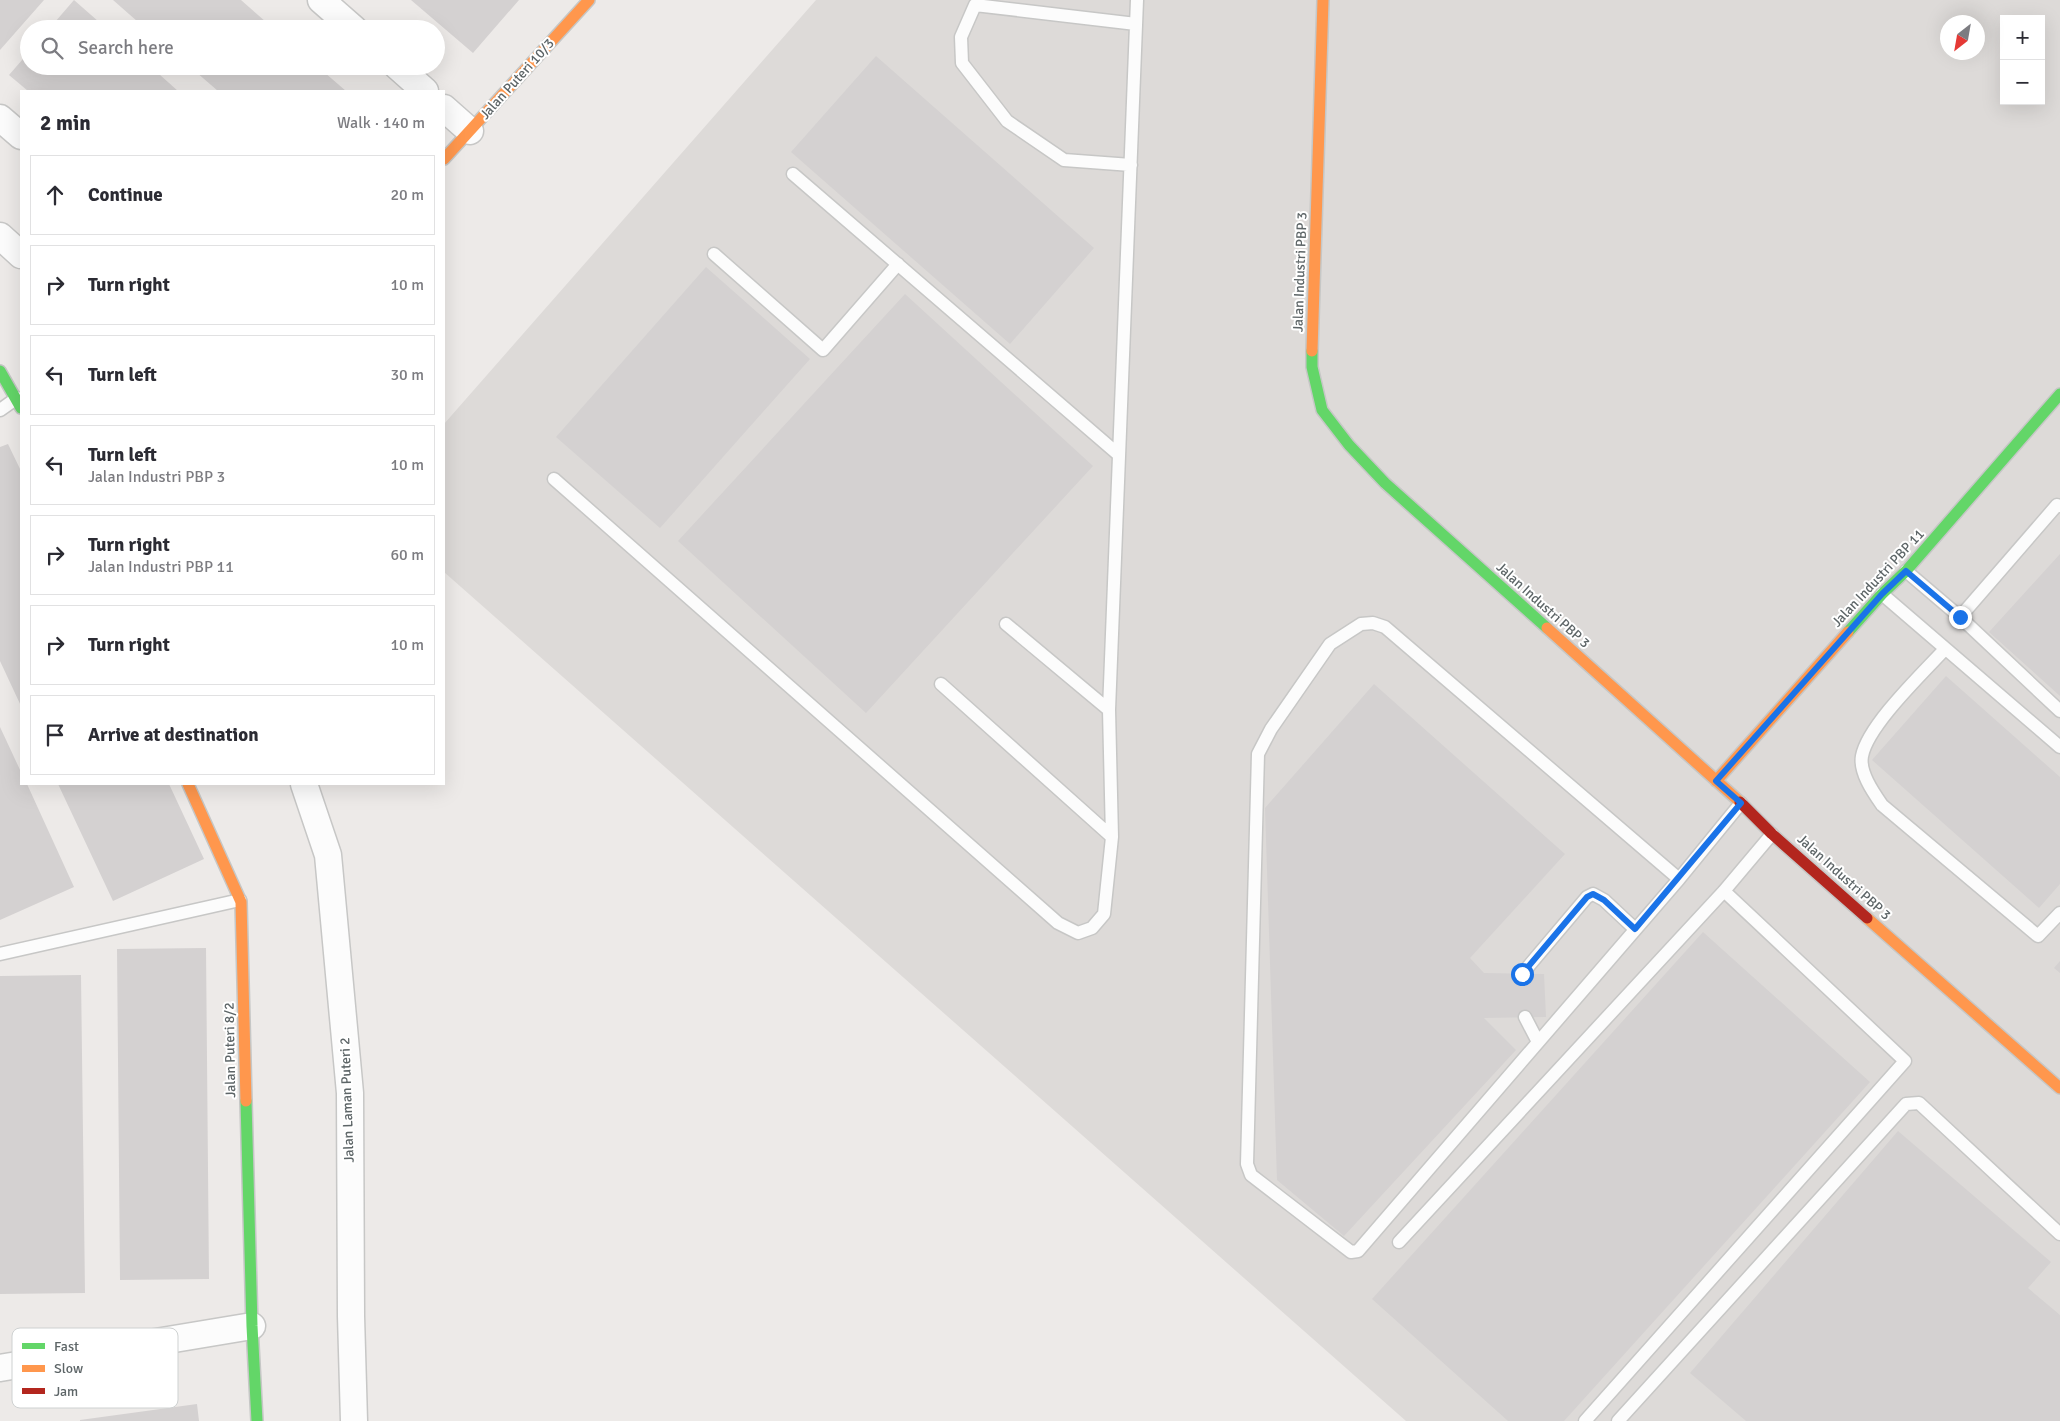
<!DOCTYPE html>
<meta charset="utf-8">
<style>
body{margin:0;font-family:Signika,sans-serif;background:#f2f2f3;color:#2b2b33}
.controls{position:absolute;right:15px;top:15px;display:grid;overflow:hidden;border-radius:0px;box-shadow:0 5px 20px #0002}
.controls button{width:45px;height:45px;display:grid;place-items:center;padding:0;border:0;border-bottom:1px solid #e1e1e2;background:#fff;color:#2b2b33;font:25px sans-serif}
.compass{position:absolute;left:1940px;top:15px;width:45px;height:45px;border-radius:50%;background:#fff;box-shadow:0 5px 20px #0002;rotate:211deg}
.stop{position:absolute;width:15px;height:15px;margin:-11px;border:4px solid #1a73e8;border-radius:50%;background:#fff}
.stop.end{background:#1a73e8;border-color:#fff;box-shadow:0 1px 5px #0008}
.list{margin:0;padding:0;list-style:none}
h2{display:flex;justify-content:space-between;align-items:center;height:65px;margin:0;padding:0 20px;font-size:21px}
h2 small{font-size:16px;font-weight:400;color:#7c7c81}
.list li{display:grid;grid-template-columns:32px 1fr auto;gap:15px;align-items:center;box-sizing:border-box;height:80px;margin:0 10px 10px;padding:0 10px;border:1px solid #e1e1e2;border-radius:0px}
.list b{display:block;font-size:19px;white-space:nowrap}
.list p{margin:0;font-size:16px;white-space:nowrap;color:#7c7c81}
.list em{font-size:16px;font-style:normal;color:#7c7c81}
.icon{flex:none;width:28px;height:28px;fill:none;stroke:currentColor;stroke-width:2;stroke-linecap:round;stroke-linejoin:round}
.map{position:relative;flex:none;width:2060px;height:1421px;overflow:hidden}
.search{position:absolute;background:#fff;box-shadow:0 5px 20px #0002;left:20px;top:20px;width:425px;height:55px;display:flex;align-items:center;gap:12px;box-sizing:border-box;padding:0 18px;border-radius:28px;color:#7c7c81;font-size:19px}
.panel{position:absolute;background:#fff;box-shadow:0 5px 20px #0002;left:20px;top:90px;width:425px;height:695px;border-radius:0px}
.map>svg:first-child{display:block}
.industrial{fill:#dddad8;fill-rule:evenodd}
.building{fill:#d4d1d1}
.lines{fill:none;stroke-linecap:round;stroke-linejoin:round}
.lane-casing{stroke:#c7c7c6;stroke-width:15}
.street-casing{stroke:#c7c7c6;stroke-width:29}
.fast-casing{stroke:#c6c7c6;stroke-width:14}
.slow-casing{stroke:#c6c7c6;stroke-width:14}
.jam-casing{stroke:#c6c7c6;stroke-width:14}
.lane{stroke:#fcfcfc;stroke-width:12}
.street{stroke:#fcfcfc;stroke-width:26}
.fast{stroke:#63d668;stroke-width:11}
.slow{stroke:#ff974d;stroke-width:11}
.jam{stroke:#b3261e;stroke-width:11}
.route{stroke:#1a73e8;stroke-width:6}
.labels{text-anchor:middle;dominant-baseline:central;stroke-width:4;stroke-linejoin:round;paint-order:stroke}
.street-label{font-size:14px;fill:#5d6567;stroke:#fff}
.key{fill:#fff;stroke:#ced1d1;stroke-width:1}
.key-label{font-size:14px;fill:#5d6567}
</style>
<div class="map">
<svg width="2060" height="1421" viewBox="0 0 2060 1421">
<rect width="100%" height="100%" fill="#edeae8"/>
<path class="industrial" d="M816,0H2060V1421H1406L444,572V424ZM2004,19H2041V101H2004ZM1948,22H1978V52H1948Z"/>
<path class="building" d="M0,0H44L0,50Z
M74,0L107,29H49Z
M113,0H241L274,29H146Z
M411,0H519L473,53Z
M29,52V66H150L178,91H28L9,75Z
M876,56L1094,248L1010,344L791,152Z
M189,66H317L346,91H218Z
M706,267L810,359L660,528L556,437Z
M905,294L1093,466L866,713L678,541Z
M8,444L21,471V706L0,661V447Z
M2060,554V696L1989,632Z
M1946,676L2060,777V884L2039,908L1872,760Z
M1374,684L1565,854L1470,958L1484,973L1544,974L1546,1017L1484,1018L1516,1050L1344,1236L1277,1180L1265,808Z
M0,727L21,772V784H27L74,887L0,920Z
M58,784H169L204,859L113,901Z
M1703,932L1870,1082L1564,1421H1508L1372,1299Z
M206,948L209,1279L120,1280L117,949Z
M2060,961V973L2054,968Z
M81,975L85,1293L0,1294V976Z
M1898,1131L2051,1262L2028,1288L2060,1315V1421H1746L1690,1373Z
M197,1404L199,1421H80V1420Z"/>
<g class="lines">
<g class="lane-casing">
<path id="lane" d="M1131,165L1064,160L1007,121L962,63L961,37L975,5L1136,24
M793,174L1119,455
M714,254L823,350L898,264
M0,410L17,398
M554,479L1058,923L1078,933L1092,928L1104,914L1112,837L1109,710L1137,0
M1906,571L1960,617L2060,711
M1882,594L2060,747
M1960,617L2057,505L2060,506
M1006,624L1109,710
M1945,649C1923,673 1868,725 1862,756C1859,772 1873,792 1882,805L2038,936L2060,913
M941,684L1112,837
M1679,879L1385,627L1373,623L1361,624L1330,644L1271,729L1258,754L1247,1164L1251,1175L1351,1252L1358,1251L1679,879L1741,803
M0,954L240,900
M1522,974L1587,897L1593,894L1604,900L1635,929
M1525,1017L1538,1042
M1399,1242L1724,891L1772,834
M1585,1421L1905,1061L1724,891
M1618,1421L1906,1104L1919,1103L2060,1234"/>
</g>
<g class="street-casing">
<path id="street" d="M321,0L354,29
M397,66L425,91
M444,108L470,131
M0,118L21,136
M0,236L21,255
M304,784L328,855L350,1093L351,1316L354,1421
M0,1368L252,1326"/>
</g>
<g class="fast-casing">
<path id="fast" d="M1312,351V367L1322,410L1349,445L1385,483L1547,628
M0,371L21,408
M1848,632L1882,594L1906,571L2060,394
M246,1101L252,1326L257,1421"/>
</g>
<g class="slow-casing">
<path id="slow" d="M444,159L589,0
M1312,351L1323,0
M1547,628L1740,802
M1716,781L1848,632
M188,784L241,902L246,1101
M1867,918L2060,1088"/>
</g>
<g class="jam-casing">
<path id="jam" d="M1740,802L1772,834L1867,918"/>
</g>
<use href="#lane" class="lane"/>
<use href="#street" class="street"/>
<use href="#fast" class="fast"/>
<use href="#slow" class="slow"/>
<use href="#jam" class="jam"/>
</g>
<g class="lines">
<path class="route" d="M1522,974L1587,897L1593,894L1604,900L1635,929L1741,803L1716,781L1882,594L1906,571L1960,617"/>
</g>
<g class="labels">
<g class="street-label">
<text transform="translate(517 79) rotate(-48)">Jalan Puteri 10/3</text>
<text transform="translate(1300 272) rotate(-88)">Jalan Industri PBP 3</text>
<text transform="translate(1878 578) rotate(-47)">Jalan Industri PBP 11</text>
<text transform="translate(1543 605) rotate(42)">Jalan Industri PBP 3</text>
<text transform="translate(1844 877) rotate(42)">Jalan Industri PBP 3</text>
<text transform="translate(230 1050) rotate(-91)">Jalan Puteri 8/2</text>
<text transform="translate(347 1100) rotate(-92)">Jalan Laman Puteri 2</text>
</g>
</g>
<rect x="12" y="1328" width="166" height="80" rx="8" class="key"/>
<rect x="22" y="1343" width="23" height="6" fill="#63d668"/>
<rect x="22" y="1365" width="23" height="7" fill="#ff974d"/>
<rect x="22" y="1388" width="23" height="6" fill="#b3261e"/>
<g class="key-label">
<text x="54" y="1351">Fast</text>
<text x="54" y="1373">Slow</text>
<text x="54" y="1396">Jam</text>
</g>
</svg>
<div class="controls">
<button>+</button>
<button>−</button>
</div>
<svg class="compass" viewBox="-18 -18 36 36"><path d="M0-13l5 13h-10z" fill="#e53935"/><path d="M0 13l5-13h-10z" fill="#7c7c81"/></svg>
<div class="stop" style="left:1522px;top:974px"></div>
<div class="stop end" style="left:1960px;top:617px"></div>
<div class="search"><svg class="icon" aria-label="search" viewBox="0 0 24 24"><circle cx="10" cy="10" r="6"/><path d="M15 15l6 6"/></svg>Search here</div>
<section class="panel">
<h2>2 min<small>Walk · 140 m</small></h2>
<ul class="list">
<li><svg class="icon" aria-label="ahead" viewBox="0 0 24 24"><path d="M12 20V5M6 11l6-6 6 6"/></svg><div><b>Continue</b></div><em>20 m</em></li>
<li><svg class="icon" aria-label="right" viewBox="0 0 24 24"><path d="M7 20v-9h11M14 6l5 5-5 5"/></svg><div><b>Turn right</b></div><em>10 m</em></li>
<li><svg class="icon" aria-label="left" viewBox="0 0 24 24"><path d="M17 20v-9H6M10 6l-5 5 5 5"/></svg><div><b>Turn left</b></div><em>30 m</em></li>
<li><svg class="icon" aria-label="left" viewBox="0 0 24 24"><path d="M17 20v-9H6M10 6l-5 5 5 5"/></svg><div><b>Turn left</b><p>Jalan Industri PBP 3</p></div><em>10 m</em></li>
<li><svg class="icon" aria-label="right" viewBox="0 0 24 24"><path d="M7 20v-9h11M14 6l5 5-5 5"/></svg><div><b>Turn right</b><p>Jalan Industri PBP 11</p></div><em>60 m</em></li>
<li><svg class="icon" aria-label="right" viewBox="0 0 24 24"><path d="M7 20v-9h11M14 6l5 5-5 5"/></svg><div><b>Turn right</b></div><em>10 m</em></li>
<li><svg class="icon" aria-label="arrive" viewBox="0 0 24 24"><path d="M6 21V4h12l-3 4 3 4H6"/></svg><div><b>Arrive at destination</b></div></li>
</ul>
</section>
</div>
